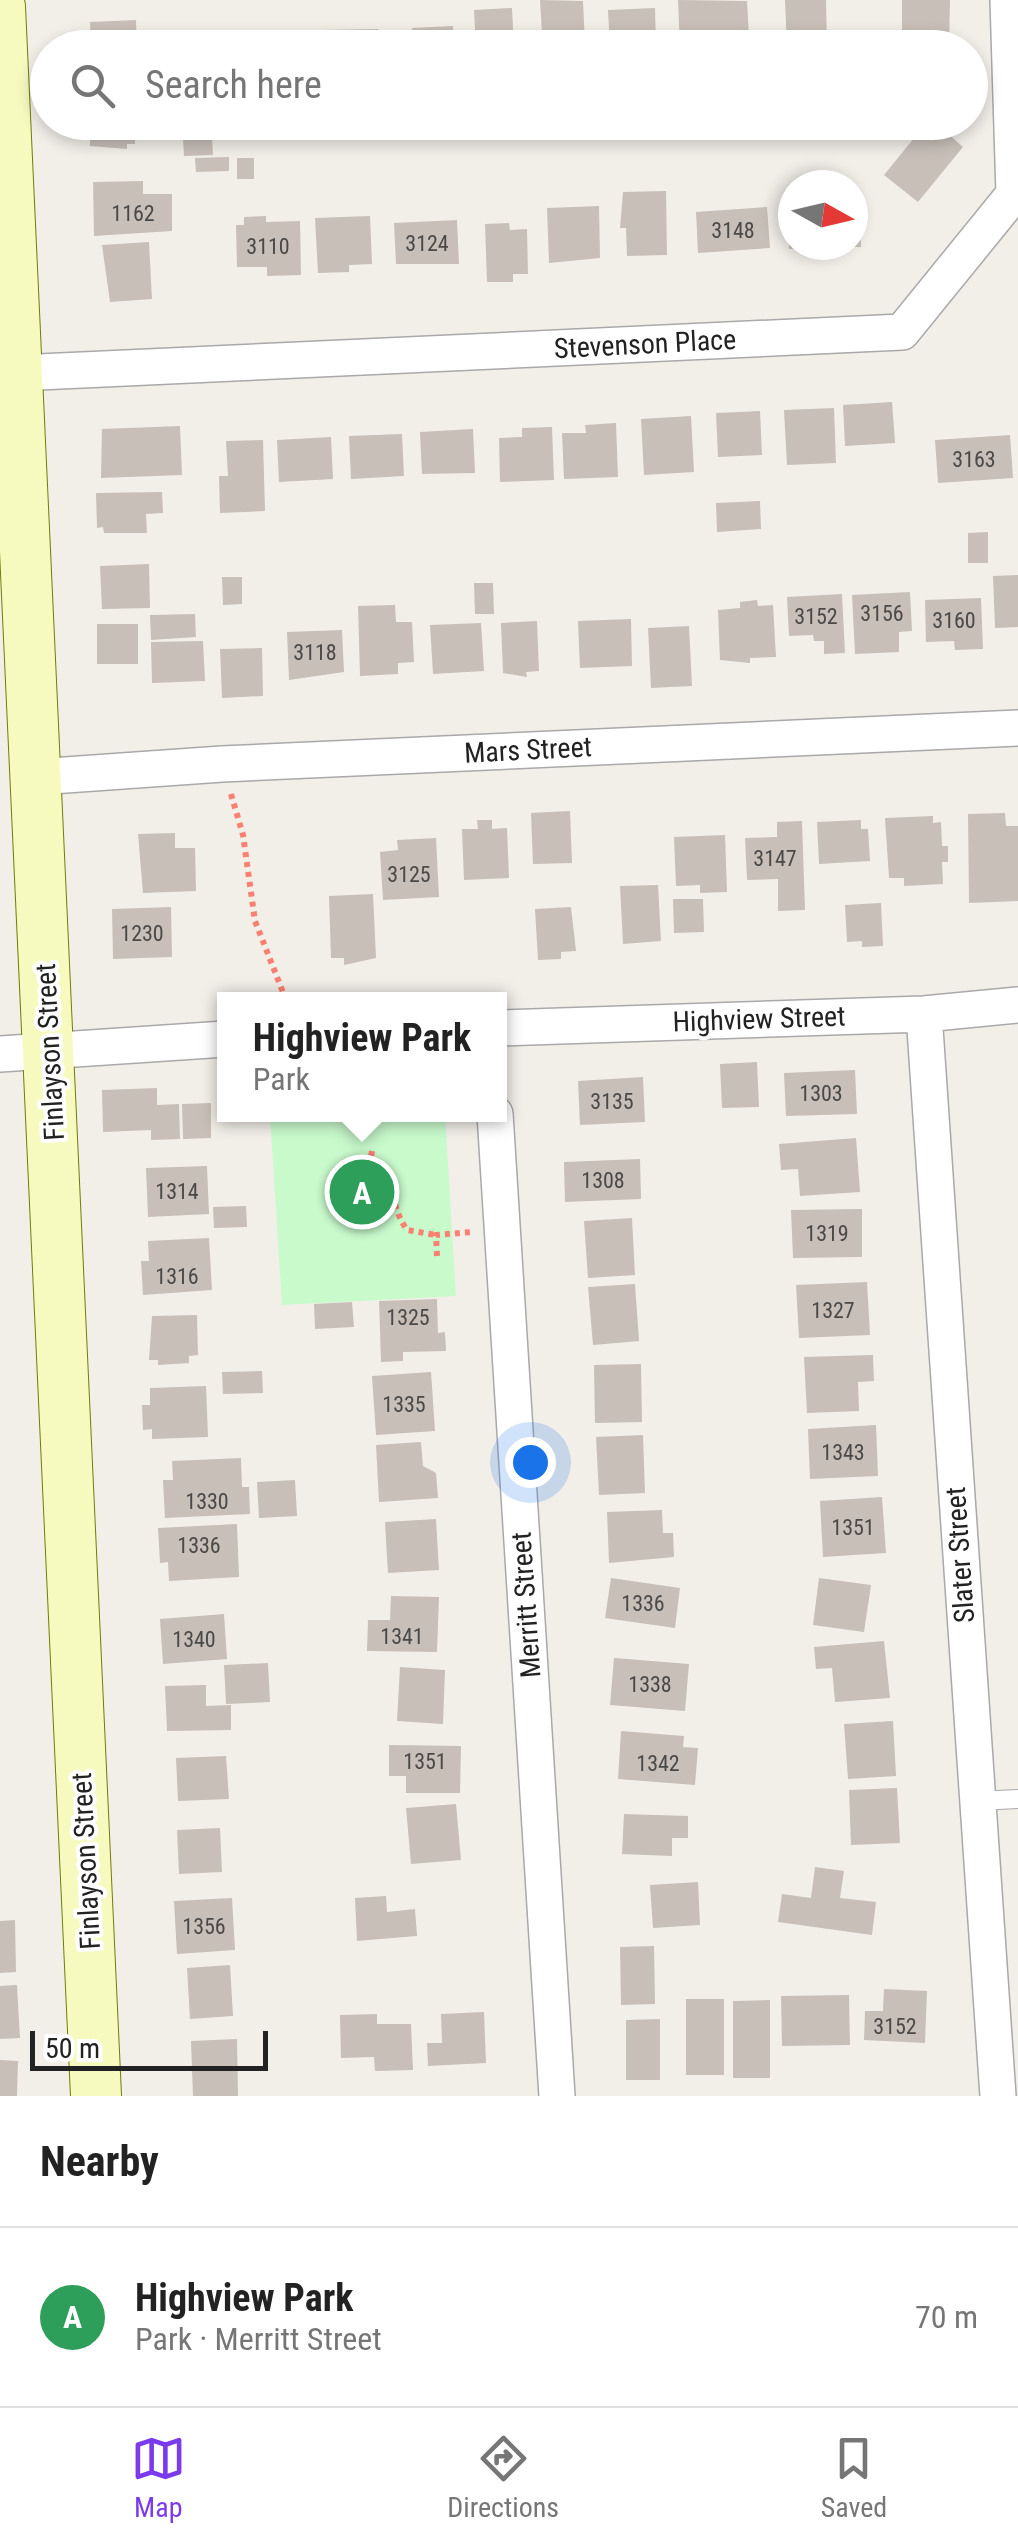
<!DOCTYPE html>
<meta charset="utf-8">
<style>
body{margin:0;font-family:"Roboto Condensed",sans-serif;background:#f6f6f6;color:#222}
.compass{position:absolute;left:778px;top:170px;width:90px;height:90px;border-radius:50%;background:#fff;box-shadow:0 5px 15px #0003;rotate:98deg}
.scale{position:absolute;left:30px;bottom:25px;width:238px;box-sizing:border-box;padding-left:10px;border:5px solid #222;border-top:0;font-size:28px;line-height:35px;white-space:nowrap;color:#222;-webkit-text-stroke:8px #fff;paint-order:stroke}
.you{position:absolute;left:530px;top:1462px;width:35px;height:35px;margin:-25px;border:8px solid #fff;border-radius:50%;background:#1a73e8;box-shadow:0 0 0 15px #1a73e833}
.badge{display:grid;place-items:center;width:65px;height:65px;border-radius:50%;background:#7c3aed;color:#fff;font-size:32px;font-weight:700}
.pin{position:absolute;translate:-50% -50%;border:5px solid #fff;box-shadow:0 2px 10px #0006}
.popup{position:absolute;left:217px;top:992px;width:290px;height:130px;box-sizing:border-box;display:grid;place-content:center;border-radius:0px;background:#fff;filter:drop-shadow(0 2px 8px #0005);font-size:32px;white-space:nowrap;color:#767676}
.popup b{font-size:38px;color:#222}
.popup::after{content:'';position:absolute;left:50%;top:100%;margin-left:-20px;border:20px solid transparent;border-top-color:#fff}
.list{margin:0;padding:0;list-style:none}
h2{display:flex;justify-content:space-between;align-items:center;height:130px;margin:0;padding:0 40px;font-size:42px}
h2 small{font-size:32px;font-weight:400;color:#767676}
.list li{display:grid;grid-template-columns:65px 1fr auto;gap:30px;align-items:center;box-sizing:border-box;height:180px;padding:0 40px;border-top:2px solid #e0e0e0}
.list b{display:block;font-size:38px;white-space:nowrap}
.list p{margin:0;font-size:32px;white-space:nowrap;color:#767676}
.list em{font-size:32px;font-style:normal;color:#767676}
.icon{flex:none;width:55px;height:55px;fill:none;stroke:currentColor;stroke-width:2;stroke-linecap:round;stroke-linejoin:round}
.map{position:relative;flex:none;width:1018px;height:2096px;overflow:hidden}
.search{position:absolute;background:#fff;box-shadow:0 5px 15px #0003;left:30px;right:30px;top:30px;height:110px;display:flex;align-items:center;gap:25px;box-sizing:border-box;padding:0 35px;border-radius:55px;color:#767676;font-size:38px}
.sheet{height:310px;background:#fff}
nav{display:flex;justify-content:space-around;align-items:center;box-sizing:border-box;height:140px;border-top:2px solid #e0e0e0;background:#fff;font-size:28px;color:#767676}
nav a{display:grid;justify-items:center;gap:5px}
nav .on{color:#7c3aed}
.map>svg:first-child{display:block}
.park{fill:#c8facc}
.building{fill:#c7bfb8}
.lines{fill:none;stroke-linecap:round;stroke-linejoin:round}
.lane-casing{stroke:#a9a9a9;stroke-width:20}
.street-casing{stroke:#a9a9a9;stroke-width:38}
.secondary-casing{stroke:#707d05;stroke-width:52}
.path{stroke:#fa8072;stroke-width:6;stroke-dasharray:5 5;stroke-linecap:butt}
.lane{stroke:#fff;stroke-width:18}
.street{stroke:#fff;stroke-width:35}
.secondary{stroke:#f7fabf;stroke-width:50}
.labels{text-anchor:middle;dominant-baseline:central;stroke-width:8;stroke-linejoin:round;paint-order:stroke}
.number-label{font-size:22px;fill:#4b4948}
.street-label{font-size:28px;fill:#222;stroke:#fff}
</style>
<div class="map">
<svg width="1018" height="2096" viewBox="0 0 1018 2096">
<rect width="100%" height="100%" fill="#f2efe9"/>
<path class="park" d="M270,1115H445L456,1296L282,1305Z"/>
<path class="building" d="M540,0L583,1L585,44L543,48Z
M678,0L747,1L749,37L725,39V48H680Z
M785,0H826L827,48H787Z
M902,0H950L949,48H902Z
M512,8L514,48H476L474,10Z
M655,8L656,48H610L608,10Z
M136,20L137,48H91L90,22Z
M453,26L454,48H412V28Z
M378,29V48H324L323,30Z
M294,38V48H235V39Z
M90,122H135V144H127V149L90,146Z
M632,122H668V132L633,134Z
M927,122H935L963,147L918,202L884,175Z
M212,137L213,155L184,156L183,138Z
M229,157V171L196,172L195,158Z
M237,158H254V179H237Z
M143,181V194H172V231L94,236L93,182Z
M666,191L667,255L627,256L626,228H620L623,192Z
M853,205H860L861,247H853Z
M599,206L600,258L549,263L547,208Z
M767,207L770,248L698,253L696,212Z
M788,207H793V245L816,248L789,249Z
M266,216V222L300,221L301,275L267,276V267H237L236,225H244V217Z
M370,216L372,264L349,265V272L318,273L315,218Z
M457,220L459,264H396L394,223Z
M509,223L510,230L527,229L528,274H513V282H487L485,224Z
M149,242L152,299L110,302L102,245Z
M892,402L895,443L845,446L843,405Z
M834,408L836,463L787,465L784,410Z
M760,411L762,455L718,457L716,413Z
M691,416L694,472L644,475L641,419Z
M616,423L618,477L564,479L562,433H586L585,425Z
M180,426L182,475L101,478L102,429Z
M552,427L554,480L500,482L499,438L522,437V428Z
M473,429L475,473L422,474L420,432Z
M402,434L404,476L351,479L349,436Z
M1010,435L1013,478L938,483L935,440Z
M331,437L333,479L279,482L277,440Z
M263,440L265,511L220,513L219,476H228L226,441Z
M162,492L163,513L146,514L147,533H104L103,527L97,528L96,493Z
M760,501L761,529L717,532L716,503Z
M988,532V563H968V533Z
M149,564L150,608L102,609L100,566Z
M1018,575V627L995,628L993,576Z
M222,577H242V604L223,605Z
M474,583H493L494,614H475Z
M910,592L912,631L899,632V652L855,654L852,595Z
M842,594L845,653L824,654V641H814L813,635L789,636L787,597Z
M981,598L983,649L955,650L954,641L926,642L925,600Z
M757,600L758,606L773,605L776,657L750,658V663L720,660L718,610L740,608V602Z
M395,605L396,622H412L414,662L398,663V674L360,676L358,606Z
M195,614L196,637L151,640L150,615Z
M631,619L632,666L580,668L578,621Z
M537,621L539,671L526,672L527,677L503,673L501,623Z
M481,623L484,671L433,674L430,625Z
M97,624H138V664H97Z
M689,626L692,686L651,688L648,628Z
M342,630L344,672L289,680L287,632Z
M203,641L205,681L152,683L151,642Z
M262,648L263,696L222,698L220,649Z
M570,811L572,863L533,864L531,813Z
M1005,813L1006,826H1018V901L969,903L968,814Z
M933,816V823L941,822L942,846H948V862H942L943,884L904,886V878H889L885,818Z
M477,820H492V829L507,828L509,878L464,880L462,829H478Z
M861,820V829H868L870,861L819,864L817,822Z
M802,821L805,910L778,911V879L747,880L745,838L777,837V822Z
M175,833V848H195L196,891L143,893L138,834Z
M725,835L727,892L700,893V885L676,886L674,837Z
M436,838L439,897L383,900L380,852L398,850L397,840Z
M658,885L661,941L623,944L620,886Z
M373,894L376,958L344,965V958H331L329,896Z
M673,899H703L704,932L674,933Z
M881,903L883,946L862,947V941L847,942L845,905Z
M171,907L172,957L113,959L112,909Z
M571,907L576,951L561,952V959L538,960L535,909Z
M757,1062L759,1107L722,1108L720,1064Z
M855,1070L857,1114L786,1116L784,1073Z
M643,1077L645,1122L580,1125L578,1081Z
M157,1088V1105L179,1104L180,1139L151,1140V1130L103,1132L102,1090Z
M211,1103V1138L183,1139L182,1104Z
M856,1138L860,1192L800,1196L798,1169L781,1170L779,1144Z
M640,1159L641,1199L565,1202L564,1162Z
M207,1166L209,1214L148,1217L146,1168Z
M246,1206L247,1227L214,1228L213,1207Z
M862,1209V1257L793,1258L791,1210Z
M632,1218L635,1275L588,1278L584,1221Z
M209,1238L212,1290L143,1295L141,1261H149L148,1241Z
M867,1282L870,1335L799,1338L796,1285Z
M635,1284L639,1341L593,1345L588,1287Z
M437,1299L438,1333L445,1332L446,1351L403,1352V1361L381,1362L379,1301Z
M352,1302L354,1327L315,1329L314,1304Z
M197,1315L198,1355L189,1356V1363L158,1365V1360H149L152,1316Z
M873,1355L874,1381L858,1382L859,1411L807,1413L804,1357Z
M641,1364L642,1422L595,1423L594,1365Z
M262,1371L263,1393L223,1394L222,1372Z
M431,1372L435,1431L376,1435L372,1376Z
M206,1386L208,1437L152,1439V1429L143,1430L142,1405H150V1388Z
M876,1425L878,1476L810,1479L808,1429Z
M643,1435L645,1493L599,1495L596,1437Z
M421,1442L423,1466L436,1473L438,1498L379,1502L376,1445Z
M241,1458L242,1487H249L250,1514L165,1518L163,1480H173L172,1461Z
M295,1480L297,1516L259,1518L257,1482Z
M882,1497L886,1553L823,1557L820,1501Z
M662,1510L663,1533H673L674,1557L609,1563L607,1512Z
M436,1519L439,1570L388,1573L385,1522Z
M237,1524L239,1577L169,1581L168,1562L160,1563L158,1528Z
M611,1578L680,1588L675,1628L605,1618Z
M819,1578L871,1585L864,1632L813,1625Z
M391,1596L439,1597L437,1652L367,1651L368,1620H390Z
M224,1614L227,1659L163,1664L160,1619Z
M884,1641L890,1698L835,1702L832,1668L816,1669L814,1647Z
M614,1658L689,1664L685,1711L610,1705Z
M268,1663L270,1702L226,1704L224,1665Z
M400,1667L445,1670L443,1724L397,1721Z
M206,1685V1706L231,1705V1730L167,1731L165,1686Z
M893,1721L896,1776L848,1779L844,1724Z
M621,1731L684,1736L683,1747L698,1748L695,1785L618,1779Z
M389,1745L461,1746L460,1793H406V1776H389Z
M226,1756L229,1799L178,1801L176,1758Z
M897,1788L900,1843L851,1845L849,1790Z
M456,1804L461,1860L411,1864L406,1808Z
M624,1814L688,1816V1838H672V1856L622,1854Z
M220,1828L222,1872L179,1874L177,1830Z
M815,1867L844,1871L840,1898L876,1902L872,1935L778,1922L782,1894L811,1898Z
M698,1882L700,1925L653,1928L650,1885Z
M386,1896L387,1912L415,1909L417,1936L357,1941L355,1898Z
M232,1898L235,1950L177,1954L174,1901Z
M15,1920L16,1972L0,1973V1921Z
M654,1946L655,2004L621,2005L620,1947Z
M230,1965L233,2016L190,2019L187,1968Z
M17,1985L20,2038L0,2039V1986Z
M884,1989L927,1991L925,2043L864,2040L865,2011H883Z
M849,1995L850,2045L782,2046L781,1996Z
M686,1999H724V2075H686Z
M770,2000V2078H733V2001Z
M484,2012L486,2063L428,2066L427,2043H442L441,2014Z
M377,2014V2024H411L413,2070L375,2071L374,2057L341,2058L340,2015Z
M660,2019V2080H626V2020Z
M237,2039L238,2096H193L191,2041Z
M0,2060L18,2061L17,2096H0Z"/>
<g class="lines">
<g class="lane-casing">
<path id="lane" d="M977,1801L1018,1799"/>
</g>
<g class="street-casing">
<path id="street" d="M17,373L902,332L1014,194L1008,0
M37,777L222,764L1018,728
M924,1014L998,2096
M500,1028L924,1014L1018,1005
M0,1054L225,1039
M495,1114L557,2096"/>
</g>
<g class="secondary-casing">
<path id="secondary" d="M0,7L96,2096"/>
</g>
<path class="path" d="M231,794L243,835L255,921L286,1000
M372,1151L371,1157C399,1188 388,1202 407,1230L436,1235
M437,1256L436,1235L472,1232"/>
<use href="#lane" class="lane"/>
<use href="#street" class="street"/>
<use href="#secondary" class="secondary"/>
</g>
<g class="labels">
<g class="number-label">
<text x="133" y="213">1162</text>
<text x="733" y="230">3148</text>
<text x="427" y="243">3124</text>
<text x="268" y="246">3110</text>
<text x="974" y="459">3163</text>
<text x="882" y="613">3156</text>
<text x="816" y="616">3152</text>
<text x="954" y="620">3160</text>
<text x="315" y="652">3118</text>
<text x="775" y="858">3147</text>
<text x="409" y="874">3125</text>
<text x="142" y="933">1230</text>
<text x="821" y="1093">1303</text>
<text x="612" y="1101">3135</text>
<text x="603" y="1180">1308</text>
<text x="177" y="1191">1314</text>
<text x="827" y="1233">1319</text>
<text x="177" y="1276">1316</text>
<text x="833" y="1310">1327</text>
<text x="408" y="1317">1325</text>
<text x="404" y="1404">1335</text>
<text x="843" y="1452">1343</text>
<text x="207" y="1501">1330</text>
<text x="853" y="1527">1351</text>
<text x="199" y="1545">1336</text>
<text x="643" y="1603">1336</text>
<text x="402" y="1636">1341</text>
<text x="194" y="1639">1340</text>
<text x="650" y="1684">1338</text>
<text x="425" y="1761">1351</text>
<text x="658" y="1763">1342</text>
<text x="204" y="1926">1356</text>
<text x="895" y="2026">3152</text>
</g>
<g class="street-label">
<text transform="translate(645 344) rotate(-3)">Stevenson Place</text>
<text transform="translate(528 750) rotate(-3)">Mars Street</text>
<text transform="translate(759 1019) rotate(-2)">Highview Street</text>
<text transform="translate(50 1052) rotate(-93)">Finlayson Street</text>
<text transform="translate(960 1555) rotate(-94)">Slater Street</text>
<text transform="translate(526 1605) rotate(-94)">Merritt Street</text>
<text transform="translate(86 1861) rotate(-93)">Finlayson Street</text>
</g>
</g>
</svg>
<svg class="compass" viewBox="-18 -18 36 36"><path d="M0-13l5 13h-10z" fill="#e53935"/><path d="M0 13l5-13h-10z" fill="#767676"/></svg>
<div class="scale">50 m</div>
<div class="you"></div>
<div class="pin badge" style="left:362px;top:1192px;background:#2e9e5b">A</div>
<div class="popup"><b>Highview Park</b>Park</div>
<div class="search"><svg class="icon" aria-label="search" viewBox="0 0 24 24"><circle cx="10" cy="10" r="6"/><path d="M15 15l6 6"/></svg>Search here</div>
</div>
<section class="sheet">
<h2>Nearby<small></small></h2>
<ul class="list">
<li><span class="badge" style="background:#2e9e5b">A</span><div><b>Highview Park</b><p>Park · Merritt Street</p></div><em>70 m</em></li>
</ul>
</section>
<nav>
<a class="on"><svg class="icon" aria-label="map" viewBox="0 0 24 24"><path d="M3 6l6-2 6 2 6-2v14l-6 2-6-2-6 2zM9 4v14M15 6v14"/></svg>Map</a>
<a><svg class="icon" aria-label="directions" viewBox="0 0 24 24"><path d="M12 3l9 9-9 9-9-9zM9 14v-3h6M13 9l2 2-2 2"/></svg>Directions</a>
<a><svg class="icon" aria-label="saved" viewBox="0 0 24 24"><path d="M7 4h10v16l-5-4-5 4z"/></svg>Saved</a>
</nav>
